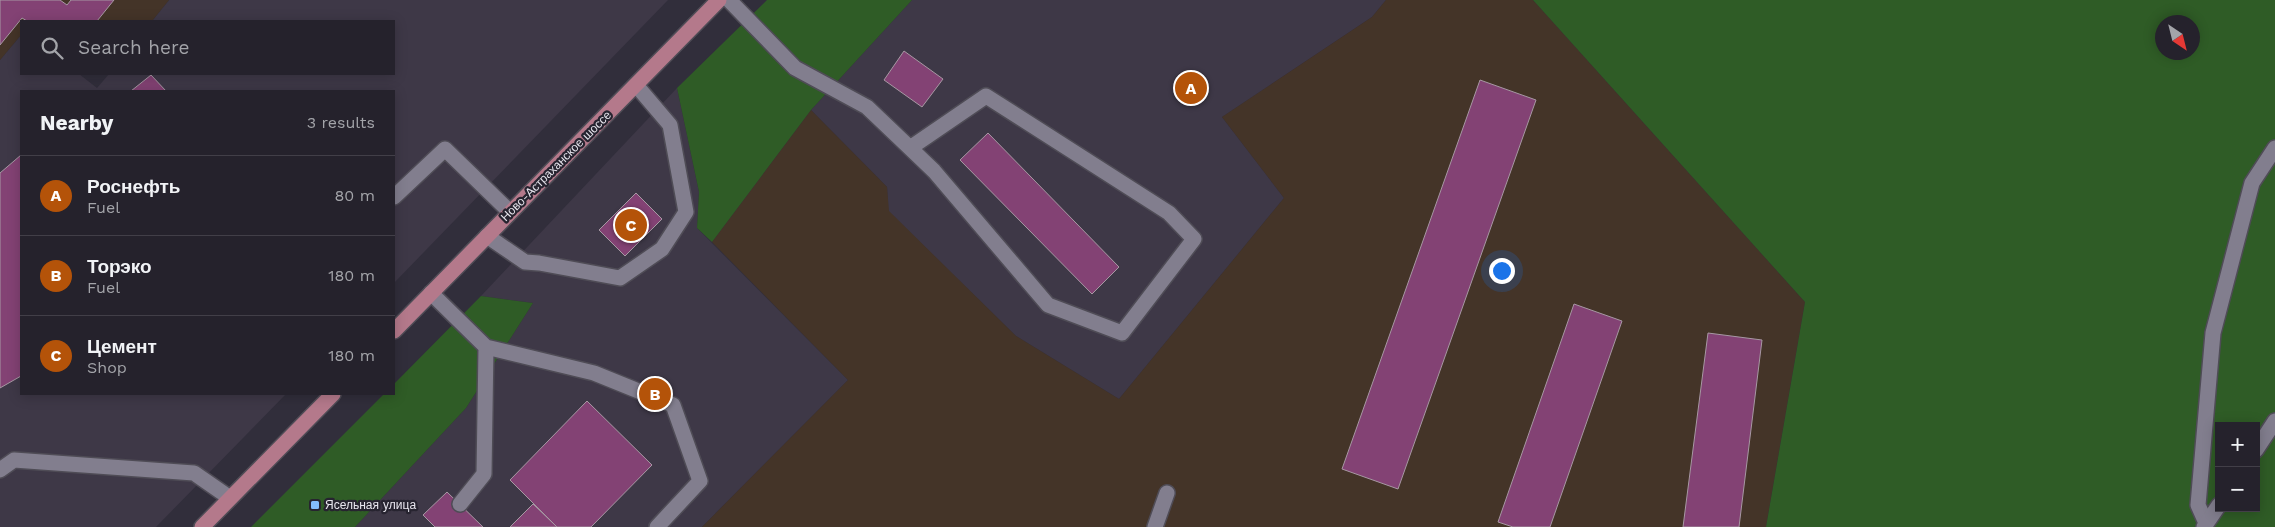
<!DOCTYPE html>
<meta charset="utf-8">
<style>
body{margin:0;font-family:"Work Sans",sans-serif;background:#312f38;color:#f1f3f6}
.controls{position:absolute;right:15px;bottom:15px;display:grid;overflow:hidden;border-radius:0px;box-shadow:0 2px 12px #0003}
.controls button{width:45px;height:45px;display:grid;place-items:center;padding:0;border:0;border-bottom:1px solid #423f48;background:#25222c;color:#f1f3f6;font:25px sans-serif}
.compass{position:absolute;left:2155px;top:15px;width:45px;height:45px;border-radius:50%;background:#25222c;box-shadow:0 2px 12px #0003;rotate:145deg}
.you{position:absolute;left:1501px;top:270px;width:18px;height:18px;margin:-12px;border:4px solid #fff;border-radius:50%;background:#1a73e8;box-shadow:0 0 0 8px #1a73e833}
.badge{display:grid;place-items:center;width:32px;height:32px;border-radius:50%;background:#b45309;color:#fff;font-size:16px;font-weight:700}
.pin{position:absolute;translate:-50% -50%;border:2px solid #fff;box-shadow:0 1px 5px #0006}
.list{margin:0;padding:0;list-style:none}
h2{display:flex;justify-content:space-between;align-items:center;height:65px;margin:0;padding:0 20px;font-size:21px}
h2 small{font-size:16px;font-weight:400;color:#a3a4a9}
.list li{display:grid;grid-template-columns:32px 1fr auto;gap:15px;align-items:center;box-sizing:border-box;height:80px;padding:0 20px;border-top:1px solid #423f48}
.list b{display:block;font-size:19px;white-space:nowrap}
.list p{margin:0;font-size:16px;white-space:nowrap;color:#a3a4a9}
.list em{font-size:16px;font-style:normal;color:#a3a4a9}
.icon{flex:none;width:28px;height:28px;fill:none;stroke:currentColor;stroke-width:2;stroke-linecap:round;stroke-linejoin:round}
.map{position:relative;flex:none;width:2275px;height:527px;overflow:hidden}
.search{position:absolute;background:#25222c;box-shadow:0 2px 12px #0003;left:20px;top:20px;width:375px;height:55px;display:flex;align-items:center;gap:12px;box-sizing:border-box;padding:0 18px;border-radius:0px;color:#a3a4a9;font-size:19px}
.panel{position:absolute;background:#25222c;box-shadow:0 2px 12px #0003;left:20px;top:90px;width:375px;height:305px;border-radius:0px}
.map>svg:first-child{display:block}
.commercial{fill:#3e3847}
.industrial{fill:#443428}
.green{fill:#2f5c26;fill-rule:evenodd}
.building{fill:#834274;stroke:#a798a3}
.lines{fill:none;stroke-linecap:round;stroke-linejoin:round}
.service-casing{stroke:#4f4c56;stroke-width:18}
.minor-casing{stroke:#4f4c56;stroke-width:18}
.primary-casing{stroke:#4f4c56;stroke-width:18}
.service{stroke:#827e8e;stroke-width:15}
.minor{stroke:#827e8e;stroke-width:15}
.primary{stroke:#b4798b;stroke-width:15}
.poi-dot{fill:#84bcfb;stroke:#272430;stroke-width:2}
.labels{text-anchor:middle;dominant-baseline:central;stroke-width:4.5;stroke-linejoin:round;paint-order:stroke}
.street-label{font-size:12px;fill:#e7e5ed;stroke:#272430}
.poi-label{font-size:12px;fill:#e7e5ed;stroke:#272430;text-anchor:start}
</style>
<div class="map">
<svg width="2275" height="527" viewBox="0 0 2275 527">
<rect width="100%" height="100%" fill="#312e3b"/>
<path class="commercial" d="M169,0H668L394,283V91H21V394H286L156,527H0V60L21,35V74H79L97,88L109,74H394V21H152Z
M912,0H1386L1372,17L1222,117L1284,198L1119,399L1016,336L888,211L887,187L811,110Z
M677,88L699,192L697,228L848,380L702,527H355L466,408L533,303L481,296Z"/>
<path class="industrial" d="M0,0H169L152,21H21V35L0,60Z
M1386,0H1533L1805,302L1766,527H702L848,380L712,242L811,110L887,187L889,211L1016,336L1119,399L1284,198L1222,117L1372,17Z"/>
<path class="green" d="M767,0H912L811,110L712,242L697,228L699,192L677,88Z
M1533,0H2275V527H1766L1805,302ZM2162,22H2192V52H2162ZM2219,426H2256V508H2219Z
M481,296L533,303L466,408L355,527H251L384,394H394V384Z"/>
<path class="building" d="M0,0H60L67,5L71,0H114L97,21H27L22,18L0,45Z
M904,51L943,79L922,107L884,80Z
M151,75L166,91H131Z
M1480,80L1536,100L1398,489L1342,469Z
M988,133L1119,267L1092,294L960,160Z
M21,155V376L0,388V173Z
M636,193L662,219L625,256L599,230Z
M1574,304L1622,321L1550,527H1513L1498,522Z
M1708,333L1762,340L1739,527H1683Z
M587,401L652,465L591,527H557L510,480Z
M447,492L483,527H435L423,515Z
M533,504L557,527H510Z"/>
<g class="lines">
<g class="service-casing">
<path id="service" d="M729,0L795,68L867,107L910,148L934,171L1048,305L1122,333L1194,239L1169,213L986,96L910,148
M394,197L445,149L510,212
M487,236L525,262L539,263L620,278L662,249L686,212L670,125L636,85
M431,293L486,347L484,474L460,504
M486,347L594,373L673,405L700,481L657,527
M0,470L14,460L194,473L230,498
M2206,523L2198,505L2213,333L2252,183L2275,148
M1155,527L1167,493"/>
</g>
<g class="minor-casing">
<path id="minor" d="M2256,450L2275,421
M2204,527L2219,505"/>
</g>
<g class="primary-casing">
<path id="primary" d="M394,331L719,0
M202,527L333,394"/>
</g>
<use href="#service" class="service"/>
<use href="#minor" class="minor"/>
<use href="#primary" class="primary"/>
</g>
<rect class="poi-dot" x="310" y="500" width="10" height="10" rx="2.5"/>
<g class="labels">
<g class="street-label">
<text transform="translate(556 166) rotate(-45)">Ново-Астраханское шоссе</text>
</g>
<g class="poi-label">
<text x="325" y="505">Ясельная улица</text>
</g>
</g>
</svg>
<div class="controls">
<button>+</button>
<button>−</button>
</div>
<svg class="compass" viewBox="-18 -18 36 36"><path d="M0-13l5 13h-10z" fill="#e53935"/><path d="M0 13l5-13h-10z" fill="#a3a4a9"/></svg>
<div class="you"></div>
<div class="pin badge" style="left:1191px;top:88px">A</div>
<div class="pin badge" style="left:655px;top:394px">B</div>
<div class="pin badge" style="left:631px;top:225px">C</div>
<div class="search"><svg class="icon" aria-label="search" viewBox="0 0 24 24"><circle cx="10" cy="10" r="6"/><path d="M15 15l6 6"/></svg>Search here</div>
<section class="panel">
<h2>Nearby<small>3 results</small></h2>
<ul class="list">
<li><span class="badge">A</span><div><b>Роснефть</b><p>Fuel</p></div><em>80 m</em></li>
<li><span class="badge">B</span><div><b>Торэко</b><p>Fuel</p></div><em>180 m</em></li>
<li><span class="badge">C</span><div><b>Цемент</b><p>Shop</p></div><em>180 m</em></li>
</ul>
</section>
</div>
